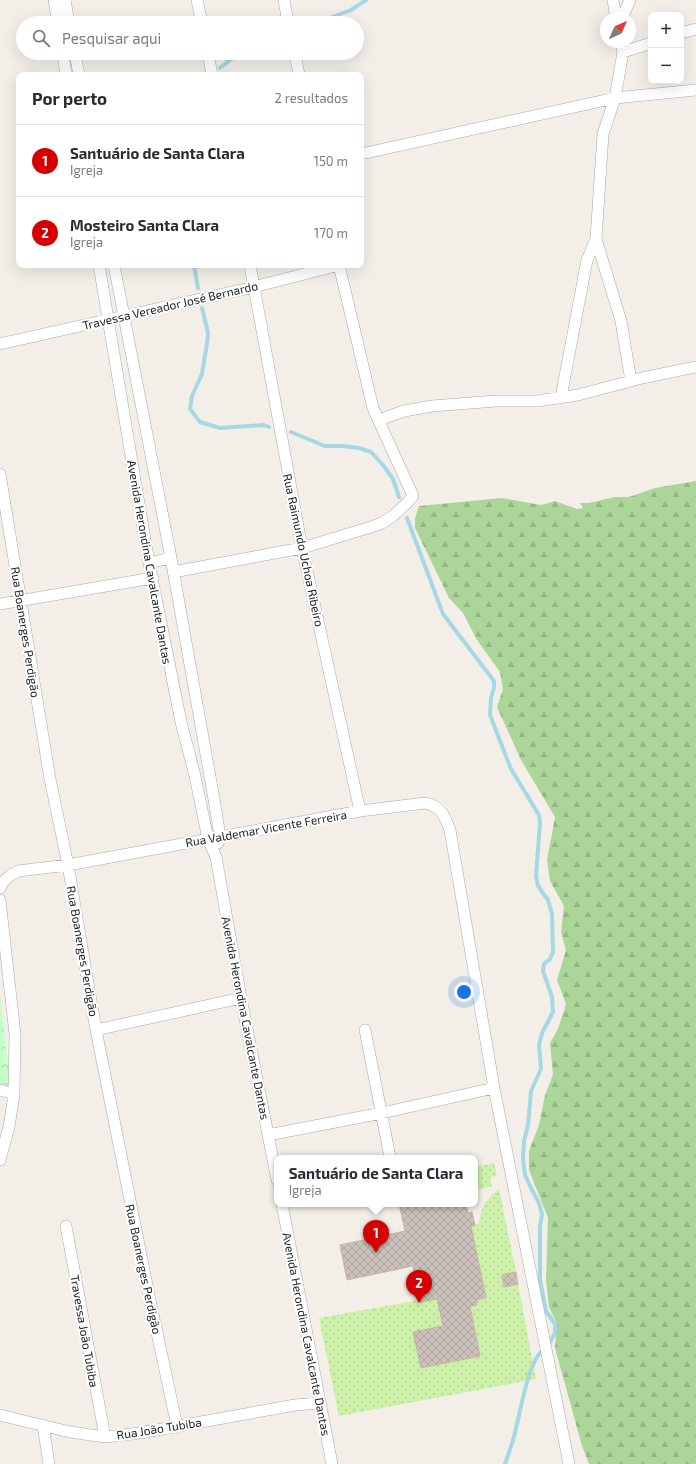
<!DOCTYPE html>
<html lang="pt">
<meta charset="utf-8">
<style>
body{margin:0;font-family:"Exo 2",sans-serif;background:#f7f7f7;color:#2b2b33}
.controls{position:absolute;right:12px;top:12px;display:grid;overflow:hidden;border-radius:8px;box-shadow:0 4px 16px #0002}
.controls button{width:36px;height:36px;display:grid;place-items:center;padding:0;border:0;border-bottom:1px solid #e1e1e2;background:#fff;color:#2b2b33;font:20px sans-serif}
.compass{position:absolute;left:600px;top:12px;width:36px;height:36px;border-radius:50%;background:#fff;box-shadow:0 4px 16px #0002;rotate:45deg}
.you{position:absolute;left:464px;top:992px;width:14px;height:14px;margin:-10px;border:3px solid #fff;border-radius:50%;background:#1a73e8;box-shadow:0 0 0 6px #1a73e833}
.badge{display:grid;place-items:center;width:26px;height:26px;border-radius:50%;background:#d40003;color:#fff;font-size:13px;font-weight:700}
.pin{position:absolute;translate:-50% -33px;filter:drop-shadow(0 1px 2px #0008)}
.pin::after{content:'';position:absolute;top:21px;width:14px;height:12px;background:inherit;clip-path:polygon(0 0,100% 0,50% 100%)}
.popup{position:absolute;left:274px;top:1155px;width:204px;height:52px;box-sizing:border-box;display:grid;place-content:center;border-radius:8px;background:#fff;filter:drop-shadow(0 1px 3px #0005);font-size:13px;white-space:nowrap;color:#7c7c81}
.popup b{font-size:15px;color:#2b2b33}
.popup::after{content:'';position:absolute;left:50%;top:100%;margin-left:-8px;border:8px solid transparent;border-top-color:#fff}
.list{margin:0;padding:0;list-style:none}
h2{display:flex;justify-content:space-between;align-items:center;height:52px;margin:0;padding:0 16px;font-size:17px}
h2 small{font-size:13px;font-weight:400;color:#7c7c81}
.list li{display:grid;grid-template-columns:26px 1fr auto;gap:12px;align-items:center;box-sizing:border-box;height:72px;padding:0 16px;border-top:1px solid #e1e1e2}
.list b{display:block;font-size:15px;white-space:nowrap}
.list p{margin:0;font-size:13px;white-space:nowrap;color:#7c7c81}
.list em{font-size:13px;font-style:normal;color:#7c7c81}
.icon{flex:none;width:22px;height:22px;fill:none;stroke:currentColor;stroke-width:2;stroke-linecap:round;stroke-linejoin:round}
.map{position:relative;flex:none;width:696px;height:1464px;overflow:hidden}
.search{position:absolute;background:#fff;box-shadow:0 4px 16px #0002;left:16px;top:16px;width:348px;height:44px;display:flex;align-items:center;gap:10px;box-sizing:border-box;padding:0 14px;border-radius:22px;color:#7c7c81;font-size:15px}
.panel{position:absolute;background:#fff;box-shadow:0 4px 16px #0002;left:16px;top:72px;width:348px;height:196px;border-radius:8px}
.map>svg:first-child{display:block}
.grass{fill:url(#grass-dots)}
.forest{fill:url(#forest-firs)}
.park{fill:url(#park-crowns)}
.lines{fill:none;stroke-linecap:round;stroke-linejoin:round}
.stream{stroke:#a5d7e4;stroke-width:4}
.building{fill:url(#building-cross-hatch);stroke:#c6b5a8}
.minor-casing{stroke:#a9a9a9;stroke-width:12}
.minor{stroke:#fff;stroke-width:11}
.labels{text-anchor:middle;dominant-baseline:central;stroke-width:4;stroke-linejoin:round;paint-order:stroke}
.street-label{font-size:12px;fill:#222;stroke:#fff}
</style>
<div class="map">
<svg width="696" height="1464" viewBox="0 0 696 1464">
<defs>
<pattern id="grass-dots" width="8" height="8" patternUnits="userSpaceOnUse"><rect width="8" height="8" fill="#cef1aa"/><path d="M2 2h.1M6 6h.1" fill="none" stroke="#b1ce92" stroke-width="1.8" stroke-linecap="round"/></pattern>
<pattern id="forest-firs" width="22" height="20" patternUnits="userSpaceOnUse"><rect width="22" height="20" fill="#acd699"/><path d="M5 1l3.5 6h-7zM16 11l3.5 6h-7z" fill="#94b784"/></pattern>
<pattern id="park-crowns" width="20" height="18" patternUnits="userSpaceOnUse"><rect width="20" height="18" fill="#c3ffc7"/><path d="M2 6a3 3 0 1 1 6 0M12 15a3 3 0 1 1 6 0" fill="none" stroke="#a7daab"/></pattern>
<pattern id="building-cross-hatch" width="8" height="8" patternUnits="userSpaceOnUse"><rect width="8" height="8" fill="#cbc1ba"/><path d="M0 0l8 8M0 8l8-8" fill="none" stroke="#aea6a0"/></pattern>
</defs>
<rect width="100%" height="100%" fill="#f3efe8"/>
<path class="grass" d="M494,1163L497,1176L490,1177L492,1186L475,1191V1167Z
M499,1189L516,1272L502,1275L504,1286L518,1284L536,1379L339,1416L319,1318L420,1300L444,1297L447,1311L440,1313L443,1326L413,1332L421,1368L480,1356L470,1306L477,1305L471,1226L479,1223C480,1208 487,1198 499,1189Z"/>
<path class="forest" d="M696,481V1464H589L582,1446L555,1348L557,1324L549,1307L546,1280L548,1218L529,1170V1151L539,1125L545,1095L553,1075L550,1043L558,1029L566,1004L557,980L566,950L561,932L564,906L550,881L547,860L555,817L521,760L497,707L503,689L500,672L477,640L463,613L449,598L415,528V518L419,506L502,498L541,505L555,501L577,509L583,508L580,503H589L615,497H629L655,488Z"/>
<path class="park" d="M0,994L10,1084L7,1088L0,1087Z"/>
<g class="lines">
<path class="stream" d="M316,23L351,10L366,0
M220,68L230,60L246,53
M194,265L198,288
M202,308L208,333L207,343L202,374L192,396L190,409L200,422L220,428L264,425L269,427
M291,432L325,446H342L359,448L371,452L383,465L393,479L399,497
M407,518L443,614L494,681V688L491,698L490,715L511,769L539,815L540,823L536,876L538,886L548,900L552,914L553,952L550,959L544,964L543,971L552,997L553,1012L542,1033L539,1045L541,1069L531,1091L528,1125L524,1141L523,1158L525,1175L532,1190L539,1203L542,1214L540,1226V1280L546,1311L555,1324V1333L549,1344
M505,1464C509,1452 514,1440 516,1428C521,1409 528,1363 542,1351"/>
</g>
<path class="building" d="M399,1204H466L468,1213L472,1212L475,1225L471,1226L486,1298L476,1300L477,1305L470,1306L480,1356L421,1368L413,1332L443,1326L437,1299L420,1302L413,1266L347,1280L340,1245L405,1231Z
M516,1272L518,1284L504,1287L502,1275Z"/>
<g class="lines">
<g class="minor-casing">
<path id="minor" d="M54,0L58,23
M65,0L69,23
M197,0L202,23
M284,0L288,23
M613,0L616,18
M622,18L630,0
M681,33L696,29
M621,42L623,52L615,98L603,134L596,239L621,321L631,381
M623,52L651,43
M63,53L66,75
M75,53L79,75
M208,53L212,75
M295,53L299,75
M361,154L615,98L696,90
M99,265L149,563L181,722L195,776L208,839L216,857L241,998L277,1180
M114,265L171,558L214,799L220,836L218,843
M250,265L302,548L360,811
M0,344L254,287L339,265
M561,397L587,260L596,239
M379,420L404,411L432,406L496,401H537L578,395L642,378L696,367
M0,474L50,779L68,865L96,1030L150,1300L177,1426
M149,563L171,558
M173,572L302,548L371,527L382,523L393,516L408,502L413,496L373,408L339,265
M0,604L153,578
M0,888C4,879 10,875 18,871L68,865L360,811L425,803C441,806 445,816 450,830L494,1088L569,1464
M0,900L15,1034L14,1094L9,1127L0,1160
M96,1030L241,998
M365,1030L390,1157
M0,1090L14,1094
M268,1135L382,1113L494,1088
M282,1204L332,1464
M66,1226L105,1437
M0,1415L70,1432L105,1437L140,1433L295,1405L320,1403
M43,1425L49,1464"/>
</g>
<use href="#minor" class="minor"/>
</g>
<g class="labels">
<g class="street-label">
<text transform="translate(170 305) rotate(-13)">Travessa Vereador José Bernardo</text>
<text transform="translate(304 550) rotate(78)">Rua Raimundo Uchoa Ribeiro</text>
<text transform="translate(150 562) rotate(80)">Avenida Herondina Cavalcante Dantas</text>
<text transform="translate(26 632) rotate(81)">Rua Boanerges Perdigão</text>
<text transform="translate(266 828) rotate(-10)">Rua Valdemar Vicente Ferreira</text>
<text transform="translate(83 951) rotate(80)">Rua Boanerges Perdigão</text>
<text transform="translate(246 1018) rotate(79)">Avenida Herondina Cavalcante Dantas</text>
<text transform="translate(144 1269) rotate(78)">Rua Boanerges Perdigão</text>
<text transform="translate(85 1331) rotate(80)">Travessa João Tubiba</text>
<text transform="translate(307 1334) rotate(79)">Avenida Herondina Cavalcante Dantas</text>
<text transform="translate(159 1428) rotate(-9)">Rua João Tubiba</text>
</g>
</g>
</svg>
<div class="controls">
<button>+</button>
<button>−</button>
</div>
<svg class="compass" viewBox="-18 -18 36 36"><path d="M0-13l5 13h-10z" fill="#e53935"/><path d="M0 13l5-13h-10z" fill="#7c7c81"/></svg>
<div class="you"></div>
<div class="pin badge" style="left:376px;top:1253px">1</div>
<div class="popup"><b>Santuário de Santa Clara</b>Igreja</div>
<div class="pin badge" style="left:419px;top:1303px">2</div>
<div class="search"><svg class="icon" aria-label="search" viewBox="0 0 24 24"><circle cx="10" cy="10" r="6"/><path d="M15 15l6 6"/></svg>Pesquisar aqui</div>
<section class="panel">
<h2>Por perto<small>2 resultados</small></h2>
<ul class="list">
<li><span class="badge">1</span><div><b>Santuário de Santa Clara</b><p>Igreja</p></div><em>150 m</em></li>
<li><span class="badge">2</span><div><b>Mosteiro Santa Clara</b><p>Igreja</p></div><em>170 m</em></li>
</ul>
</section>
</div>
